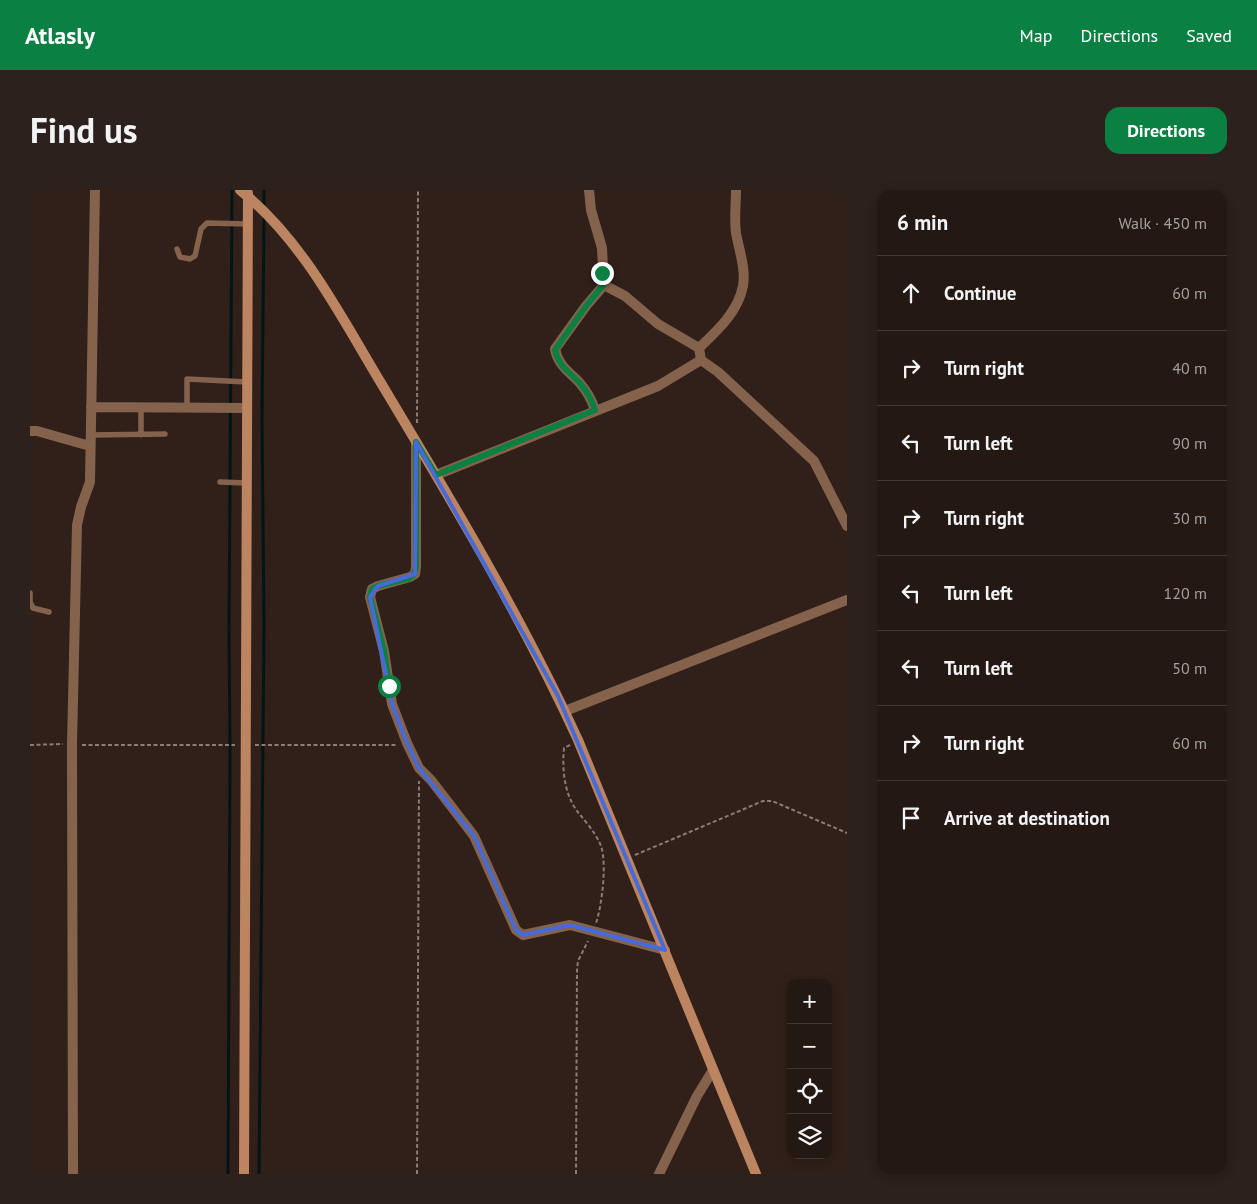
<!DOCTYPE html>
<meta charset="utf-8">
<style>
body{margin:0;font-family:"PT Sans",sans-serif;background:#2c211c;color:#f1f3f6}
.controls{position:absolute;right:15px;bottom:15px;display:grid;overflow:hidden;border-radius:10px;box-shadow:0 2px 12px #0003}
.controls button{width:45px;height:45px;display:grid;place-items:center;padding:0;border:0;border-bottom:1px solid #413733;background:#241813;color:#f1f3f6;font:25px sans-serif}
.stop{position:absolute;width:15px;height:15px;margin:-11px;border:4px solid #0b8043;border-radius:50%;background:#fff}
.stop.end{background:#0b8043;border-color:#fff;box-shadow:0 1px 5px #0008}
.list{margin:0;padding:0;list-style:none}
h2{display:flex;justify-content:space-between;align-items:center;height:65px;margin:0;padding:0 20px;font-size:21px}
h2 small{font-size:16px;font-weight:400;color:#a3a0a0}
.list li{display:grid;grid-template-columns:32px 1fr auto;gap:15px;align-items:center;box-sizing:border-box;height:75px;padding:0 20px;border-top:1px solid #413733}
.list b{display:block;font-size:19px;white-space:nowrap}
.list em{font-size:16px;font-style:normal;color:#a3a0a0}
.icon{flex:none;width:28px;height:28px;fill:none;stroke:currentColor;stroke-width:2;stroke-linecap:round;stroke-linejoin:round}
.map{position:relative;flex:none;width:817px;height:984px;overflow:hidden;border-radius:15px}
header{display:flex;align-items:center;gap:30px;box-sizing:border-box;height:70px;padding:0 25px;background:#0b8043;color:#fff}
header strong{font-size:24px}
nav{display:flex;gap:28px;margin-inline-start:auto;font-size:18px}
.intro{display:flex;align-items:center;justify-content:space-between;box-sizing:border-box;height:120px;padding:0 30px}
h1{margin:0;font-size:35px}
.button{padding:12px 22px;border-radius:15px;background:#0b8043;color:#fff;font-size:18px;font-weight:700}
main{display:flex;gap:30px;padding:0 30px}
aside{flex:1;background:#241813;border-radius:15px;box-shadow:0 2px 12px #0003}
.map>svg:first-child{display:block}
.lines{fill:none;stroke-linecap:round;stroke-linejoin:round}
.stream{stroke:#021516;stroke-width:3}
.path{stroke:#8a7c77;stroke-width:2;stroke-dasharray:4 2.5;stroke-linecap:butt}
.lane{stroke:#85624c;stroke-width:5.5}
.street{stroke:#85624c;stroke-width:10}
.secondary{stroke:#bc8460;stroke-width:10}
.route{stroke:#0b8043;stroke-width:6}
.marked{fill:none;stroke:#466bd8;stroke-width:4;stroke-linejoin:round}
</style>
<header>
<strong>Atlasly</strong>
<nav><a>Map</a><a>Directions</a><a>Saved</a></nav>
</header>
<div class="intro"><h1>Find us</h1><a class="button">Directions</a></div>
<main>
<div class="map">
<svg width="817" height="984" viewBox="0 0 817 984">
<rect width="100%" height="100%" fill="#302019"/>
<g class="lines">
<path class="stream" d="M234,0V17
M198,984L200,563L199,438L202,0
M229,984L234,436L232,228L234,26"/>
<path class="path" d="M387,233L388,0
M0,555L33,554
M52,555H205
M225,555H368
M540,555L534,558C532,579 534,603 547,621C555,631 566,643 571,656C577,673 572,716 566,733
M605,665L733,611H742L817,643
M387,984L389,591
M546,984L547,780L548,771L558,751"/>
<path class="lane" d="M147,59L150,67L160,69L165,66L171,39L177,33L218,34
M111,217V245
M157,217V189L217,192
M61,245L135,244
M190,292L216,293
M0,403V412L3,418L19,422"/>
<path class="street" d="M559,0L561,20L572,58L574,95L556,116L525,159C528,175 538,181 549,192C556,200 562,210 565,220
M574,95L595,106L628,134L669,158
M669,158L671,170L688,182L784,271L817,336
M669,158C687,141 708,122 713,96C716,79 709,60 706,43C704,29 706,14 706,0
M61,217L216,218
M0,241H7L60,256
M386,252V377L385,384L380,387L348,396L342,399L340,407L354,461L362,514L377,553L389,578L401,590L444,646L486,740L493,745L540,735L635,760
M406,285L628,196L671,170
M535,521L817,410
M43,984L42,554L47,335L51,317L60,292L65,0
M629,984L667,906L683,880"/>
<path class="secondary" d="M210,0C274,51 312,129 354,198C423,313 492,428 548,550L726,984
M214,984L218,3"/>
</g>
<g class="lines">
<path class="route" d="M359,496L354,461L340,407L342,399L348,396L380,388L384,384L386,377V252L406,285L565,220C562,210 556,200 549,192C538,181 528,175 525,160L556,116L574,94L572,83"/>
</g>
<path class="marked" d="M386,252L528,506L635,760L540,735L493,745L486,740L444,646L389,578L377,553L362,514L340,407L348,396L385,384Z"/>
</svg>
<div class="controls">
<button>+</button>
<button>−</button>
<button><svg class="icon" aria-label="locate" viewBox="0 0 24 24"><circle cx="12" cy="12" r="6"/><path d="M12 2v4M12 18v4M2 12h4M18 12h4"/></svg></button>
<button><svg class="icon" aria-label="layers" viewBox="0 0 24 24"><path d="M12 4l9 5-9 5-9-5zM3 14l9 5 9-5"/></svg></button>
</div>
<div class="stop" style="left:359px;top:496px"></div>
<div class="stop end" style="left:572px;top:83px"></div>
</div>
<aside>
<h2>6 min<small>Walk · 450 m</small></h2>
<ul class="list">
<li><svg class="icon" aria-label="ahead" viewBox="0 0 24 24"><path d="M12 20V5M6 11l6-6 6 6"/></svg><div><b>Continue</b></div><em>60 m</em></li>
<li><svg class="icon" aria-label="right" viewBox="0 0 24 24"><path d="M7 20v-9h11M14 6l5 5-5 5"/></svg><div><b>Turn right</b></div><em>40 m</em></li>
<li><svg class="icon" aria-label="left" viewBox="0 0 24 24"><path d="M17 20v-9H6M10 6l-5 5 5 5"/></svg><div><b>Turn left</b></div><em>90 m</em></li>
<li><svg class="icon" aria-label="right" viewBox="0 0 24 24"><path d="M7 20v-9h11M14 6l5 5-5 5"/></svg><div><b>Turn right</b></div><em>30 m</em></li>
<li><svg class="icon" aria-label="left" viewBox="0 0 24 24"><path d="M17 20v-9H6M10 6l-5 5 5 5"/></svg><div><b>Turn left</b></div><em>120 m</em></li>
<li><svg class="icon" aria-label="left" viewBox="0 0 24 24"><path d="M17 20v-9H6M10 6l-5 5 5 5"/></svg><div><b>Turn left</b></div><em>50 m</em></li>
<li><svg class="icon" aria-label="right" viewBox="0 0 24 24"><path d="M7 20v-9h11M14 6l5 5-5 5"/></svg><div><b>Turn right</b></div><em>60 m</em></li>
<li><svg class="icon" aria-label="arrive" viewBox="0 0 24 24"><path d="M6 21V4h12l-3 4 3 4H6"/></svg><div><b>Arrive at destination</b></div></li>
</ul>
</aside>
</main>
